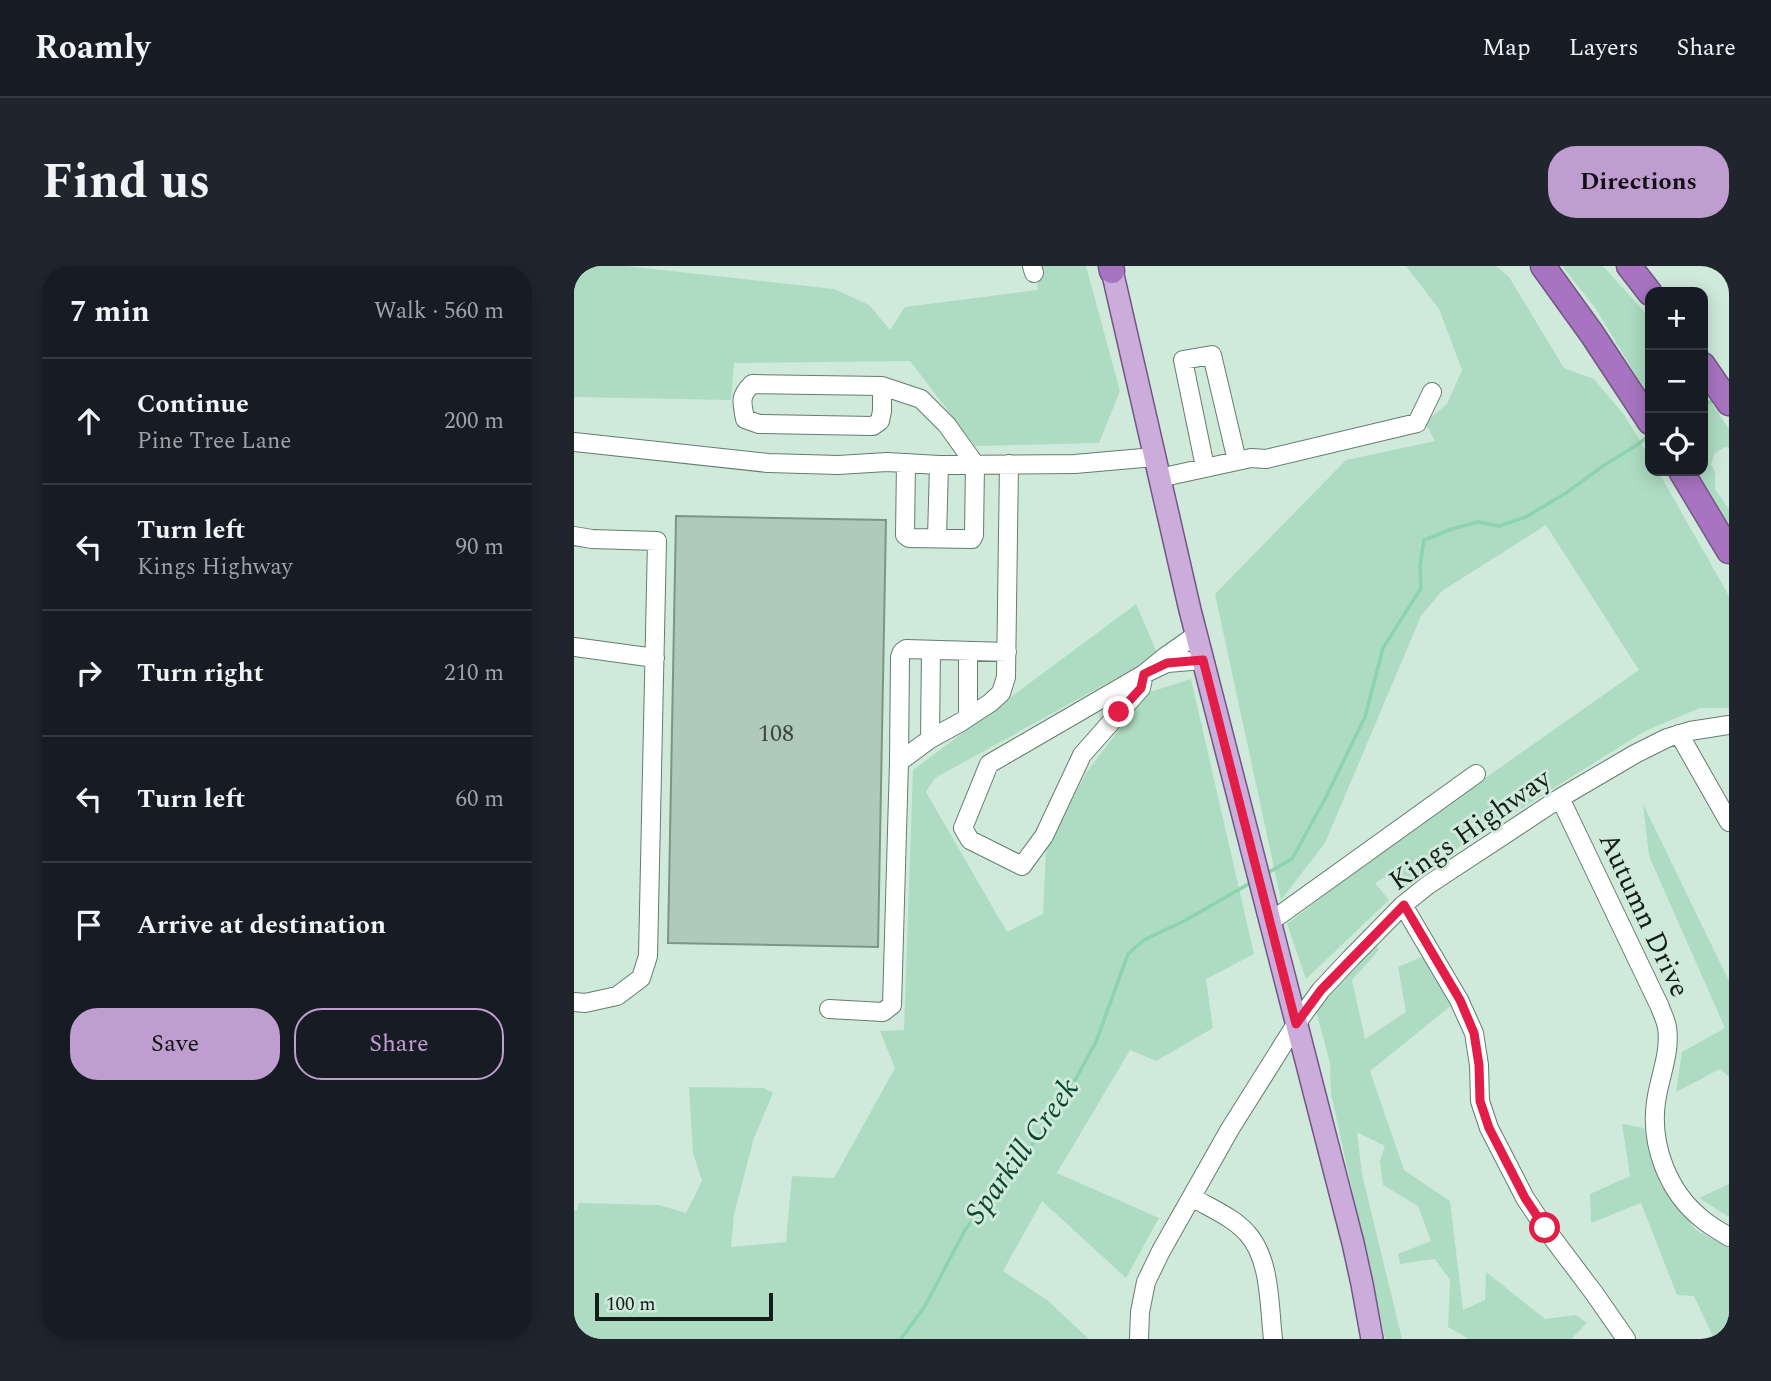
<!DOCTYPE html>
<meta charset="utf-8">
<style>
body{margin:0;font-family:Spectral,serif;background:#20242c;color:#f1f3f6}
.controls{position:absolute;right:21px;top:21px;display:grid;overflow:hidden;border-radius:14px;box-shadow:0 4px 18px #0003}
.controls button{width:63px;height:63px;display:grid;place-items:center;padding:0;border:0;border-bottom:2px solid #363941;background:#171b24;color:#f1f3f6;font:35px sans-serif}
.scale{position:absolute;left:21px;bottom:18px;width:178px;box-sizing:border-box;padding-left:7px;border:4px solid #141d18;border-top:0;font-size:19px;line-height:24px;white-space:nowrap;color:#141d18;-webkit-text-stroke:5px #cfeada;paint-order:stroke}
.stop{position:absolute;width:21px;height:21px;margin:-16px;border:5px solid #e11d48;border-radius:50%;background:#fff}
.stop.end{background:#e11d48;border-color:#fff;box-shadow:0 2px 7px #0008}
.list{margin:0;padding:0;list-style:none}
h2{display:flex;justify-content:space-between;align-items:center;height:91px;margin:0;padding:0 28px;font-size:30px}
h2 small{font-size:23px;font-weight:400;color:#9ea1a6}
.list li{display:grid;grid-template-columns:46px 1fr auto;gap:21px;align-items:center;box-sizing:border-box;height:126px;padding:0 28px;border-top:2px solid #363941}
.list b{display:block;font-size:26px;white-space:nowrap}
.list p{margin:0;font-size:23px;white-space:nowrap;color:#9ea1a6}
.list em{font-size:23px;font-style:normal;color:#9ea1a6}
.actions{display:flex;gap:14px;padding:21px 28px}
.actions a{flex:1;padding:16px 0;border:2px solid #c09dd1;border-radius:28px;text-align:center;font-size:24px;color:#c09dd1}
.actions .main{background:#c09dd1;color:#111}
.icon{flex:none;width:38px;height:38px;fill:none;stroke:currentColor;stroke-width:2;stroke-linecap:round;stroke-linejoin:round}
.map{position:relative;flex:none;width:1155px;height:1073px;overflow:hidden;border-radius:28px}
header{display:flex;align-items:center;gap:42px;box-sizing:border-box;height:98px;padding:0 35px;background:#171b24;border-bottom:2px solid #363941}
header strong{font-size:33px}
nav{display:flex;gap:38px;margin-inline-start:auto;font-size:24px}
.intro{display:flex;align-items:center;justify-content:space-between;box-sizing:border-box;height:168px;padding:0 42px}
h1{margin:0;font-size:49px}
.button{padding:18px 32px;border-radius:28px;background:#c09dd1;color:#111;font-size:24px;font-weight:700}
main{display:flex;gap:42px;padding:0 42px}
aside{flex:1;background:#171b24;border-radius:28px;box-shadow:0 4px 18px #0003}
.map>svg:first-child{display:block}
.green{fill:#aedcc2}
.lines{fill:none;stroke-linecap:round;stroke-linejoin:round}
.stream{stroke:#8cd4ad;stroke-width:3.5}
.building{fill:#afc9ba;stroke:#7c9587;stroke-width:2}
.minor-casing{stroke:#647d6f;stroke-width:20}
.major-casing{stroke:#745686;stroke-width:24}
.highway-casing{stroke:#745686;stroke-width:27}
.minor{stroke:#fff;stroke-width:18}
.major{stroke:#cbacda;stroke-width:21}
.highway{stroke:#a874c1;stroke-width:24}
.route{stroke:#e11d48;stroke-width:9}
.labels{text-anchor:middle;dominant-baseline:central;stroke-width:6;stroke-linejoin:round;paint-order:stroke}
.number-label{font-size:24px;fill:#3b4840}
.street-label{font-size:28px;fill:#141d18;stroke:#cfeada}
.water-label{font-size:30px;font-style:italic;fill:#0a462d;stroke:#cfeada}
</style>
<header>
<strong>Roamly</strong>
<nav><a>Map</a><a>Layers</a><a>Share</a></nav>
</header>
<div class="intro"><h1>Find us</h1><a class="button">Directions</a></div>
<main>
<aside>
<h2>7 min<small>Walk · 560 m</small></h2>
<ul class="list">
<li><svg class="icon" aria-label="ahead" viewBox="0 0 24 24"><path d="M12 20V5M6 11l6-6 6 6"/></svg><div><b>Continue</b><p>Pine Tree Lane</p></div><em>200 m</em></li>
<li><svg class="icon" aria-label="left" viewBox="0 0 24 24"><path d="M17 20v-9H6M10 6l-5 5 5 5"/></svg><div><b>Turn left</b><p>Kings Highway</p></div><em>90 m</em></li>
<li><svg class="icon" aria-label="right" viewBox="0 0 24 24"><path d="M7 20v-9h11M14 6l5 5-5 5"/></svg><div><b>Turn right</b></div><em>210 m</em></li>
<li><svg class="icon" aria-label="left" viewBox="0 0 24 24"><path d="M17 20v-9H6M10 6l-5 5 5 5"/></svg><div><b>Turn left</b></div><em>60 m</em></li>
<li><svg class="icon" aria-label="arrive" viewBox="0 0 24 24"><path d="M6 21V4h12l-3 4 3 4H6"/></svg><div><b>Arrive at destination</b></div></li>
</ul>
<div class="actions"><a class="main">Save</a><a>Share</a></div>
</aside>
<div class="map">
<svg width="1155" height="1073" viewBox="0 0 1155 1073">
<rect width="100%" height="100%" fill="#cfeada"/>
<path class="green" d="M0,0H52L260,23L295,39L316,64L331,41L464,24L462,0H512L546,125L525,177L401,180L336,95L160,97L157,134L0,131Z
M832,0H922L935,11L990,102L1020,113L1051,150L1076,192V205H1084L1155,330V442H1126L1071,465L887,580L833,619L823,604L801,617L815,634L732,713L713,658L851,552L914,510L1065,404L972,259L868,325L847,350L751,577L707,634L641,328L772,194L861,175L851,156L873,138L888,104L865,43Z
M988,0H1029L1076,52V133L1022,43Z
M1129,124L1155,163V182L1151,181L1140,188L1137,199L1141,205V223L1155,244V273L1117,205H1129Z
M562,338L584,389L361,512L352,526L433,666L469,648L472,584L512,507L573,427L617,413L680,688L632,713L639,762L582,795L556,784L483,907L585,952L552,1012L468,935L429,1005L473,1034L515,1073H0V945L3,944L5,937L85,939L112,947L128,915L119,887L115,821L189,822L199,827L180,872L160,948L157,981L212,976L218,910L260,912L321,802L306,765L330,764L339,504Z
M1069,538L1155,715V811L1146,803L1102,826L1108,786L1151,762L1075,590Z
M801,677L805,684L778,714L791,773L832,746L824,701L850,690L878,739L796,805L830,904L876,935L889,1044L911,1034L912,1006L971,1053L1002,1049L1013,1057L997,1073H895L874,1061L876,1014L861,993L826,998L824,988L857,975L844,940L809,919L806,895L811,880L783,866L788,908L828,1073H811L757,828L756,797L742,745Z
M1048,858L1070,862L1086,918L1122,964L1155,982V1073H1140L1120,1030L1103,1029L1067,937L1017,957L1016,928L1056,910Z
M1155,918V951L1125,932Z"/>
<g class="lines">
<path class="stream" d="M1129,139L1140,134
M690,609L718,593L752,531L791,451L809,382L847,322L846,300L850,274L878,263L904,256L925,260L952,251L992,227L1029,200L1063,179L1076,169
M327,1073L351,1040L391,964L483,847L522,776L554,688L570,674L612,654L678,616"/>
</g>
<path class="building" d="M102,250L312,254L304,681L94,677Z"/>
<g class="lines">
<g class="minor-casing">
<path id="minor" d="M458,0L460,7
M308,120V145L306,155L299,160L185,158L171,153C168,136 165,131 178,118L308,120L347,133L373,159L401,198L400,269L398,273L335,272L331,269L332,197
M0,176L194,197L264,199L313,196L365,199L501,198L580,191
M631,201L609,94L638,89L663,195
M585,212L677,192L692,193L843,157L858,126
M0,270L18,273L83,275L74,690L67,712L43,730L11,737L0,736
M363,272L365,199
M622,369L592,390L570,408L567,422L508,489L470,570L448,600L396,574L389,562L415,498L570,408L593,397L629,394
M0,381L81,392
M394,451V385
M1105,468L1155,556
M356,473L357,384
M325,496L326,391L328,386L332,383L433,386
M986,532L1086,741C1088,747 1092,755 1093,761C1097,787 1085,812 1082,836C1076,879 1094,926 1128,953C1136,960 1146,965 1155,971
M829,639L885,734L900,767L905,799L906,835L915,862L951,932L971,962L1020,1027L1052,1073
M696,656L902,508
M255,743L309,746L318,739L325,496L356,473L387,456L416,437L427,427L432,411L435,198
M618,931C636,942 659,951 673,967C697,993 695,1040 699,1073
M565,1073L566,1046L572,1016L587,985L656,863L722,758L747,724L777,692L829,639L854,619L986,532L1061,488L1093,472L1116,465L1155,459"/>
</g>
<g class="major-casing">
<path id="major" d="M537,0L616,344L779,977L788,1018L798,1073"/>
</g>
<g class="highway-casing">
<path id="highway" d="M537,0L538,5
M969,0L1018,68L1076,156
M1055,0L1076,27
M1129,99L1155,137
M1107,205L1155,285"/>
</g>
<use href="#minor" class="minor"/>
<use href="#major" class="major"/>
<use href="#highway" class="highway"/>
</g>
<g class="lines">
<path class="route" d="M545,446L567,422L570,408L593,397L629,394L722,758L747,724L830,639L886,734L900,767L905,799L906,835L915,862L951,932L971,962"/>
</g>
<g class="labels">
<g class="number-label">
<text x="202" y="468">108</text>
</g>
<g class="street-label">
<text transform="translate(896 564) rotate(-35)">Kings Highway</text>
<text transform="translate(1070 649) rotate(65)">Autumn Drive</text>
</g>
<g class="water-label">
<text transform="translate(448 885) rotate(-54)">Sparkill Creek</text>
</g>
</g>
</svg>
<div class="controls">
<button>+</button>
<button>−</button>
<button><svg class="icon" aria-label="locate" viewBox="0 0 24 24"><circle cx="12" cy="12" r="6"/><path d="M12 2v4M12 18v4M2 12h4M18 12h4"/></svg></button>
</div>
<div class="scale">100 m</div>
<div class="stop" style="left:971px;top:962px"></div>
<div class="stop end" style="left:545px;top:446px"></div>
</div>
</main>
